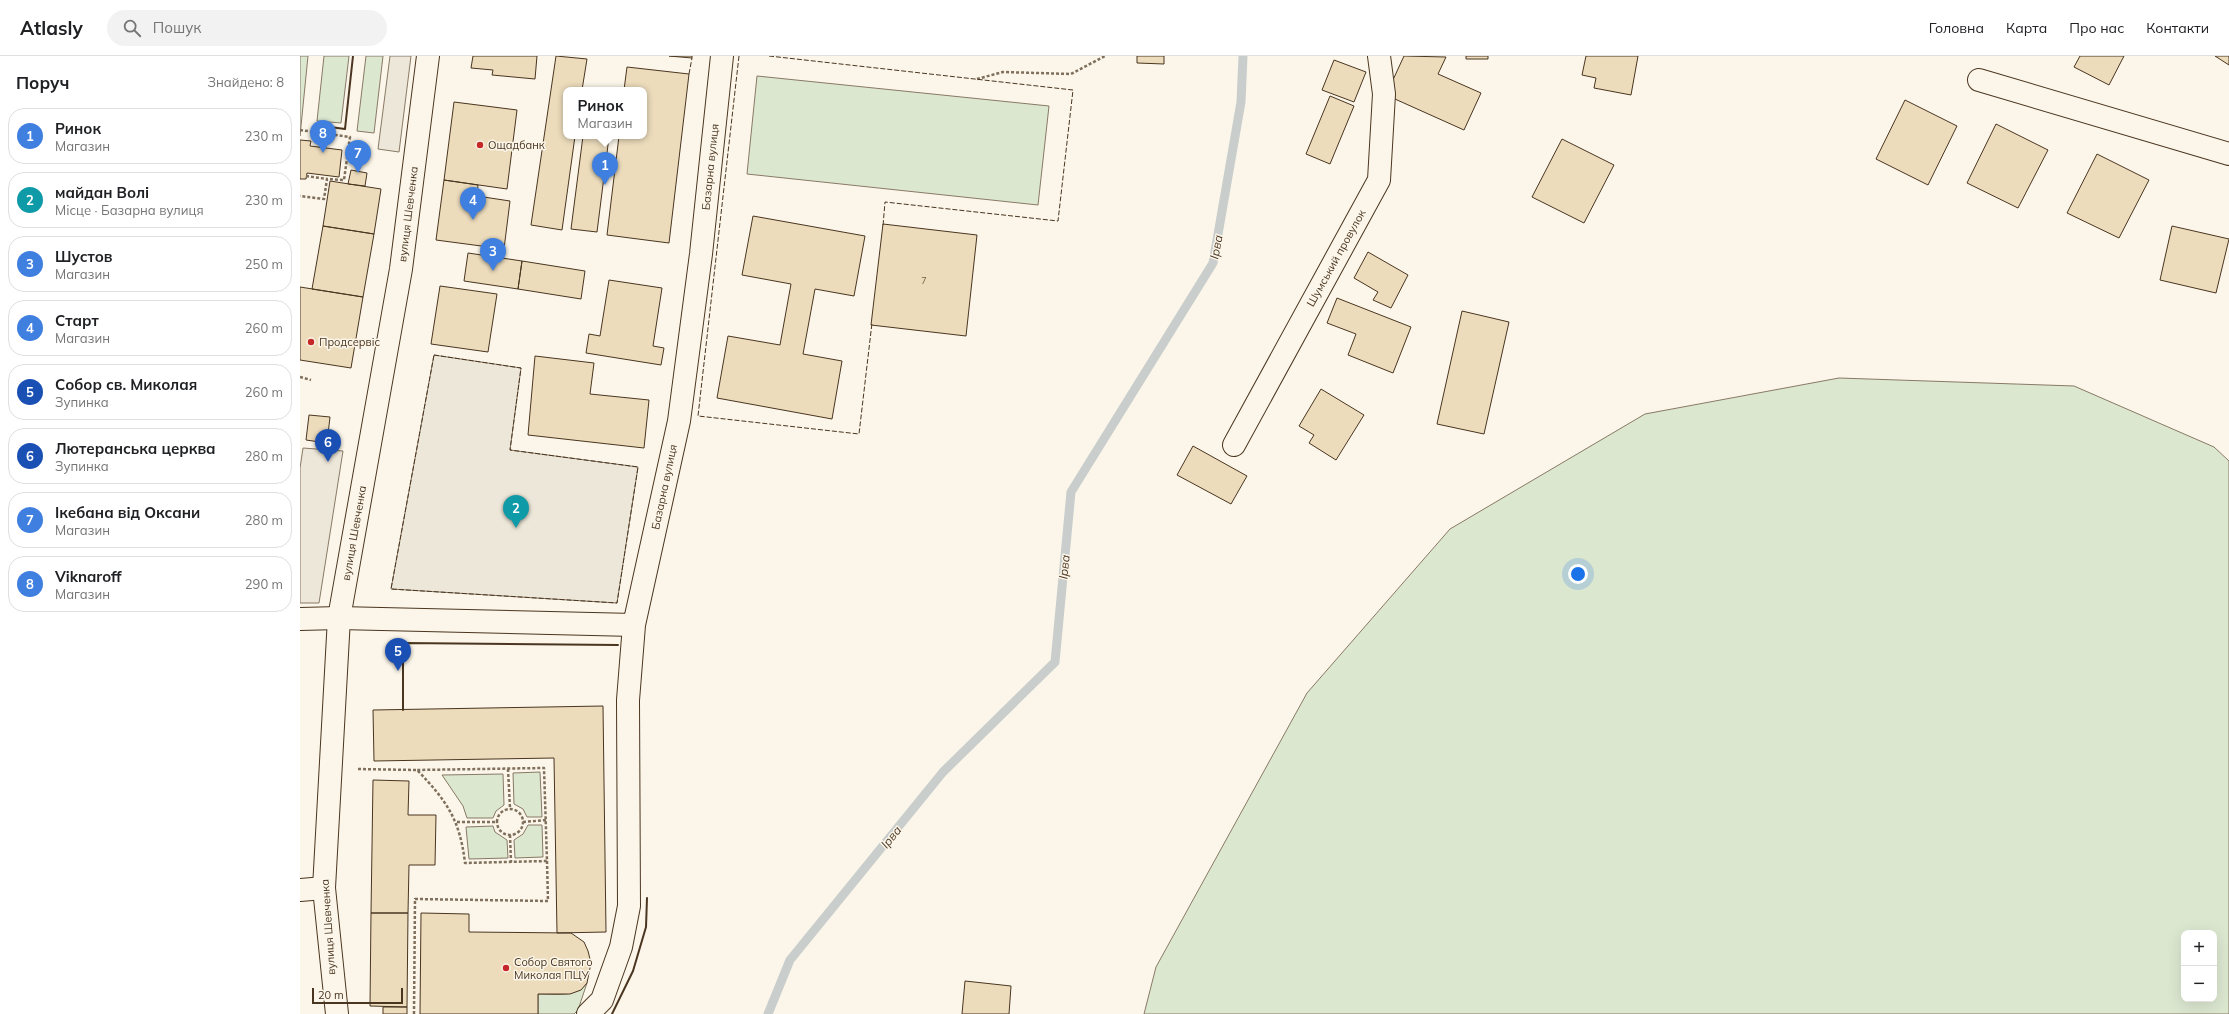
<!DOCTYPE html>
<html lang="uk">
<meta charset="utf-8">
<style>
body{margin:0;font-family:Mulish,sans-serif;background:#f2f2f2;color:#202124}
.controls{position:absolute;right:12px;bottom:12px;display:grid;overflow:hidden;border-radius:8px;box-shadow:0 4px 16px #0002}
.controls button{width:36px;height:36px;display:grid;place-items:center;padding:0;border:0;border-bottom:1px solid #e0e0e0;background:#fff;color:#202124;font:20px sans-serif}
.scale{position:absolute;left:12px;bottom:10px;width:91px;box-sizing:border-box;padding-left:4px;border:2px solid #4a3520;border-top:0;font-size:11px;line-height:14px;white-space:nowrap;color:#4a3520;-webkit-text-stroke:3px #fbf6e9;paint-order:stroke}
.you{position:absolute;left:1278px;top:518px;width:14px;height:14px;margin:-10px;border:3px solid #fff;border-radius:50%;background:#1a73e8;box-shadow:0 0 0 6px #1a73e833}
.badge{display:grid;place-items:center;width:26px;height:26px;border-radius:50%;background:#d93025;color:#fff;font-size:13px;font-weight:700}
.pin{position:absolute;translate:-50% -33px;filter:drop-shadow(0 1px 2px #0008)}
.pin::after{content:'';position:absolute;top:21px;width:14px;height:12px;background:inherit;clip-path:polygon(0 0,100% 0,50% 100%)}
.popup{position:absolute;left:263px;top:31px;width:84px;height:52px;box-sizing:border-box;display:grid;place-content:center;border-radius:8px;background:#fff;filter:drop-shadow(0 1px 3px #0005);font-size:13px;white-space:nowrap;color:#757577}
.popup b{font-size:15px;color:#202124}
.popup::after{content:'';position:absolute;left:50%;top:100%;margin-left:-8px;border:8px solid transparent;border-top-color:#fff}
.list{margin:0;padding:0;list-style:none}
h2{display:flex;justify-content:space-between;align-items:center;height:52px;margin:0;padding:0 16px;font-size:17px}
h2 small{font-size:13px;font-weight:400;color:#757577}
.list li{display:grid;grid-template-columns:26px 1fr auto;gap:12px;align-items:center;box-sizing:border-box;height:56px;margin:0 8px 8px;padding:0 8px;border:1px solid #e0e0e0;border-radius:16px}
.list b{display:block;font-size:15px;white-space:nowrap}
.list p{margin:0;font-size:13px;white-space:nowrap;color:#757577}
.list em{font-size:13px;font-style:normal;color:#757577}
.icon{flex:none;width:22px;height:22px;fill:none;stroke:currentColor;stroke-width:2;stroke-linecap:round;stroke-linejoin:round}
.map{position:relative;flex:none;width:1929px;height:958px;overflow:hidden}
header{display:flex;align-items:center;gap:24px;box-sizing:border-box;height:56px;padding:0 20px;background:#fff;border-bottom:1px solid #e0e0e0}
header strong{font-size:19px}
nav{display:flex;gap:22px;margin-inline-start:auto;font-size:14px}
.search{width:280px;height:36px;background:#f2f2f2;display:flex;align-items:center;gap:10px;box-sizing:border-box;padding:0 14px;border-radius:22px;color:#757577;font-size:15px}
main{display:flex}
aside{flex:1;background:#fff}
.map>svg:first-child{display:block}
.green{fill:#dce7d0;stroke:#887966;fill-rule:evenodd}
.parking{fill:#ede7d9;stroke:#887966}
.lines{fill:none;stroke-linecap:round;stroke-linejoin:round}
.stream{stroke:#c9cecd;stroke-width:9}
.building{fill:#ecdcbc;stroke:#4a3520}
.minor-casing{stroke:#4a3520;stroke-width:24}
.major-casing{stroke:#4a3520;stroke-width:24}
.path{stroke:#7f6f5c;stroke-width:2.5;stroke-dasharray:3 2;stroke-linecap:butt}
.minor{stroke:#fbf6e9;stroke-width:22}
.major{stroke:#fbf6e9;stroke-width:22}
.fence{stroke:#4a3520;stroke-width:1;stroke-dasharray:5 2;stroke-linecap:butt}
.wall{stroke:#4a3520;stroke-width:2}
.poi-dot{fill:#c62828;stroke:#fbf6e9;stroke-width:1.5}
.labels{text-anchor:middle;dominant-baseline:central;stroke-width:3;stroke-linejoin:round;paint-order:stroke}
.number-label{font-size:9px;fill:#725f47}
.poi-label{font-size:11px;fill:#4a3520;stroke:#fbf6e9;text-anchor:start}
.street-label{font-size:11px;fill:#4a3520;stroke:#fbf6e9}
.water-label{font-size:12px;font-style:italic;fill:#4a3520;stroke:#fbf6e9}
</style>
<header>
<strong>Atlasly</strong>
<div class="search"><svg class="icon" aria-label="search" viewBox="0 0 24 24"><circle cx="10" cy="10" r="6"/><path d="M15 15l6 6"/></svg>Пошук</div>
<nav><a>Головна</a><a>Карта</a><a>Про нас</a><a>Контакти</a></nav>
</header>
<main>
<aside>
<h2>Поруч<small>Знайдено: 8</small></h2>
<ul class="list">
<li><span class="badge" style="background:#3f7fe0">1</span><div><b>Ринок</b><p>Магазин</p></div><em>230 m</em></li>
<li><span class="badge" style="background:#0f9aa8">2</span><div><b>майдан Волі</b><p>Місце · Базарна вулиця</p></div><em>230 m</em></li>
<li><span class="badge" style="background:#3f7fe0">3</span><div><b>Шустов</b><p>Магазин</p></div><em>250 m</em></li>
<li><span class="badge" style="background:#3f7fe0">4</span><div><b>Старт</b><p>Магазин</p></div><em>260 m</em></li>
<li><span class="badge" style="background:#1a4fb4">5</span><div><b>Собор св. Миколая</b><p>Зупинка</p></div><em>260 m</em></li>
<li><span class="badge" style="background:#1a4fb4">6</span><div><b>Лютеранська церква</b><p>Зупинка</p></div><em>280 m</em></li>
<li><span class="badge" style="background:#3f7fe0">7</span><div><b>Ікебана від Оксани</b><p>Магазин</p></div><em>280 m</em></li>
<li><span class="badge" style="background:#3f7fe0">8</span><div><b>Viknaroff</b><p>Магазин</p></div><em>290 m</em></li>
</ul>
</aside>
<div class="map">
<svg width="1929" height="958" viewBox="0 0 1929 958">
<rect width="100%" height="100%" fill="#fbf6e9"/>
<path class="green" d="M0,0H8L0,80Z
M24,0H49L41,67L17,65Z
M66,0H83L74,77L57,75Z
M457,20L749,50L738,149L447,118Z
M1539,322L1774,330L1914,391L1929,405V958H844L856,911L1007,637L1150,473L1345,358ZM1884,877H1914V943H1884Z
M240,716L242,761H227L223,753L214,748L213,717Z
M203,718L204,749L196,755L193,762H167L163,750L142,719Z
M228,769H242L243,801L215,802L214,784L223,778Z
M193,770L195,776L207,784L208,802L169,803L166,771Z
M287,927L278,954L274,958H238V938C257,938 274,942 287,927Z"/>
<path class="parking" d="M90,0H111L99,96L78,93Z
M134,299L221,312L210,394L338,411L317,547L91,533Z
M3,392L43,395L19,547H0V412Z"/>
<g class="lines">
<path class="stream" d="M468,958L490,904L643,716L755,606L771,436L913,207L941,46L943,0"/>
</g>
<path class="building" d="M173,0H237L235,23L192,19L193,14L171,12Z
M256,0L287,3L282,34H266V80H275L262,174L231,169Z
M369,0H392V2Z
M837,0H864V8L837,7Z
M1104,0L1146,1L1138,18L1181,37L1164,74L1086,39Z
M1166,0H1188V3H1166Z
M1286,0H1338L1331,39L1294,32L1296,22L1282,19Z
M1780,0H1824L1809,29L1774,11Z
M1915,0H1929V9Z
M1034,4L1066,16L1054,46L1022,34Z
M327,11L389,18L369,187L307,179L319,80H344V34H324Z
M1030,40L1054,50L1030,108L1006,98Z
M1605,44L1657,70L1628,129L1576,103Z
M154,46L217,54L207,133L144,124Z
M1696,68L1748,94L1718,152L1667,127Z
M283,80L309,81L297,176L271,173Z
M1262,83L1314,109L1284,167L1232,141Z
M0,84L11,85L10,90L42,94L39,121L7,117L6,123H0Z
M1797,98L1849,124L1819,182L1767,157Z
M51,114L67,117L65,130L48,128Z
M144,124L178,129L177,140L210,145L204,193L136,184Z
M30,125L81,133L74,178L23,170Z
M453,160L565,180L554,240L515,233L503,298L542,305L532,363L417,342L428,280L480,289L491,228L442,219Z
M583,168L677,179L666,280L571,269Z
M23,170L74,178L63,241L12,233Z
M1872,170L1929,183L1916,237L1860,224Z
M1068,196L1108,219L1091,252L1073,244L1078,236L1054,222Z
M168,197L222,205L218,233L164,225Z
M222,205L285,215L281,243L218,233Z
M309,224L362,232L353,290L364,292L361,309L286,297L289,278L300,280Z
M140,230L197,238L188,296L131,288Z
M0,231L63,241L51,312L0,304Z
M1037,242L1111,271L1093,317L1048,299L1056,278L1027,267Z
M1162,255L1209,266L1184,378L1137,368Z
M235,300L294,307L290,338L349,344L344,392L228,379Z
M1021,333L1064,359L1036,404L1009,387L1014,379L999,370Z
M9,359L30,361L27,387L6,384Z
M893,390L947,420L931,448L877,419Z
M303,650L306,876L257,877L254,702L74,705L73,654Z
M73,724L109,725L108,759H136L135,809H109L108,857H71Z
M71,857H108L107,951L70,950Z
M121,857L169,858V876L271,877L284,886L288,895L291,907L287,927L281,934L270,938H238V958H120Z
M665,925L711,930L709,958H662Z
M83,951H107V958H83Z"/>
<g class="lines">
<g class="minor-casing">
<path id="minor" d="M1679,24L1929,98
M934,389L1079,124L1084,38L1079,0
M0,563L39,562L334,569L379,365L401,198L422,0
M0,834L24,832
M288,958L302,944L321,891L329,850L328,644L334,569"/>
</g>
<g class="major-casing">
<path id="major" d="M37,958L24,832L39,562L101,213L128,0"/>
</g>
<path class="path" d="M677,23L703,16L771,18L805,0
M0,74L50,81L44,124L27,123L24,143L0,140
M6,120L27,123
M0,321L11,324
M58,713L117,714C147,745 160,764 165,807L247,805L244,712L117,714
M208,713L210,752
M197 766a13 13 0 1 1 26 0a13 13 0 1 1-26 0Z
M157,766H197
M223,766L246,764
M210,779L211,806
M114,958L115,843L248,845L247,805"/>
<use href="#minor" class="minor"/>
<use href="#major" class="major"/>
<path class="fence" d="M439,0L398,360L559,378L572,267
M469,0L773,34L758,165L585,146L583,170
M389,18L392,2
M134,299L221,312L210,394L338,411L317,547L91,533Z"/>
<path class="wall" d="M15,69L45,73L53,0
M103,654V587L318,589
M312,958L333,915L346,871L347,842"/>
</g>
<g class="poi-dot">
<circle cx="180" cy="89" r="4"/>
<circle cx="11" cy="286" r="4"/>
<circle cx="206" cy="912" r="4"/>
</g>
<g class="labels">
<g class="number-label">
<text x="624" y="224">7</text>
</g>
<g class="poi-label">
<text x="188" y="89">Ощадбанк</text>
<text x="19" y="286">Продсервіс</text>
<text x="214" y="906">Собор Святого<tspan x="214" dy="13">Миколая ПЦУ</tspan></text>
</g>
<g class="street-label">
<text transform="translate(410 111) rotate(-84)">Базарна вулиця</text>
<text transform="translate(108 158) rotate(-83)">вулиця Шевченка</text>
<text transform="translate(1036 202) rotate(-61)">Шумський провулок</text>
<text transform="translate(364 431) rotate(-78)">Базарна вулиця</text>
<text transform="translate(54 477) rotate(-80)">вулиця Шевченка</text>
<text transform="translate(28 871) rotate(-94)">вулиця Шевченка</text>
</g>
<g class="water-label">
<text transform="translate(916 191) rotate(-79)">Ірва</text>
<text transform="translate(764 511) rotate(-84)">Ірва</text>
<text transform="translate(591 781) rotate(-51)">Ірва</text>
</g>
</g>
</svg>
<div class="controls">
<button>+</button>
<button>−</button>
</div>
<div class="scale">20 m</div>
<div class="you"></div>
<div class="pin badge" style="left:305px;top:129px;background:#3f7fe0">1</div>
<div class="popup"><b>Ринок</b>Магазин</div>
<div class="pin badge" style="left:216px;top:472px;background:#0f9aa8">2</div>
<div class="pin badge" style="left:193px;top:215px;background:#3f7fe0">3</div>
<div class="pin badge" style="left:173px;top:164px;background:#3f7fe0">4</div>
<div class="pin badge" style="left:98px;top:615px;background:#1a4fb4">5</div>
<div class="pin badge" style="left:28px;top:406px;background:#1a4fb4">6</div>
<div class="pin badge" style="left:58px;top:117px;background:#3f7fe0">7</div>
<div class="pin badge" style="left:23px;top:97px;background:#3f7fe0">8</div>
</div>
</main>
